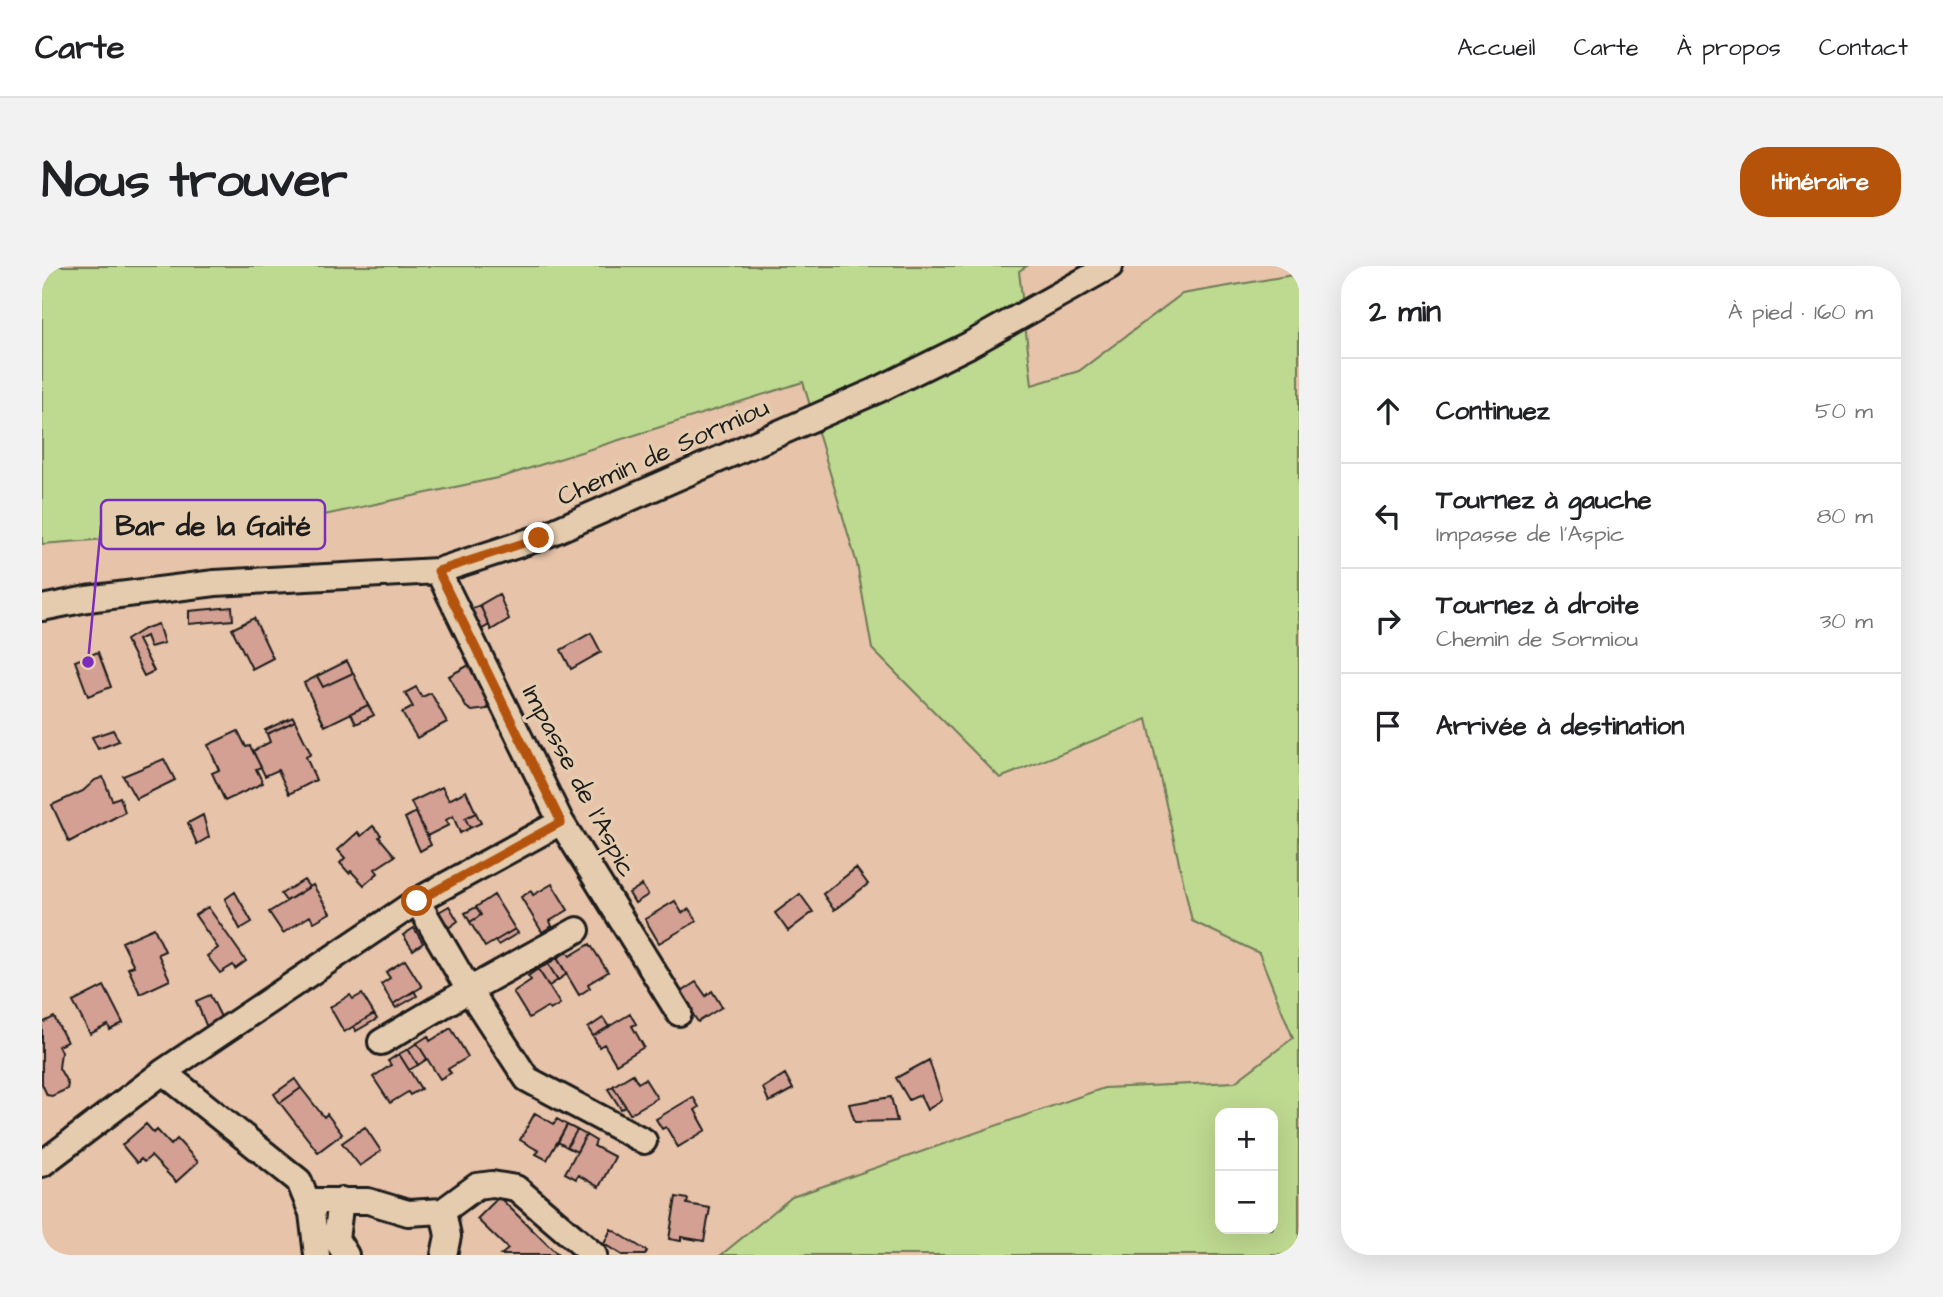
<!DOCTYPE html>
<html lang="fr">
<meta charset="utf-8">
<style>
body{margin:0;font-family:"Architects Daughter",sans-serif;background:#f2f2f2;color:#202124}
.controls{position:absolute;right:21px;bottom:21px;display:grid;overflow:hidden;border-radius:14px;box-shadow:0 7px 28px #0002}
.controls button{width:63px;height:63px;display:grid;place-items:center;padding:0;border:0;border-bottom:2px solid #e0e0e0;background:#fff;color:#202124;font:35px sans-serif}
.stop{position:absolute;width:21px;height:21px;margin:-16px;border:5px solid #b45309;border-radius:50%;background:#fff}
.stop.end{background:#b45309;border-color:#fff;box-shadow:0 2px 7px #0008}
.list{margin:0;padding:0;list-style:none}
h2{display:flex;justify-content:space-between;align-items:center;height:91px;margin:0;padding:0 28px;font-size:30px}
h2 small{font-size:23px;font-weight:400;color:#757577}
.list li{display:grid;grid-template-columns:46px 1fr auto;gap:21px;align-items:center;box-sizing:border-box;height:105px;padding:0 28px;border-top:2px solid #e0e0e0}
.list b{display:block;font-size:26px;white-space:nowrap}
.list p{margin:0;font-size:23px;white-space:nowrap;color:#757577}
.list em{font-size:23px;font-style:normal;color:#757577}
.icon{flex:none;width:38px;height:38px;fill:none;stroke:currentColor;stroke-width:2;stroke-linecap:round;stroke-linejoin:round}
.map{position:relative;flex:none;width:1257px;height:989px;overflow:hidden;border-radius:28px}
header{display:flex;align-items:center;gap:42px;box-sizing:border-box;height:98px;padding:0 35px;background:#fff;border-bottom:2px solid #e0e0e0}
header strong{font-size:33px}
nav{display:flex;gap:38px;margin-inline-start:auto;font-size:24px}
.intro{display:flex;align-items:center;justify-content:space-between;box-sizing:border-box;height:168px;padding:0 42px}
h1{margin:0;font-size:49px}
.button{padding:18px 32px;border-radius:28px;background:#b45309;color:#fff;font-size:24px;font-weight:700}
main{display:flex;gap:42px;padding:0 42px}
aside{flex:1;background:#fff;border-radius:28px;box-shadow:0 7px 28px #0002}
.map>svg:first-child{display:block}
.green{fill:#bed990;stroke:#6d7a56;stroke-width:2;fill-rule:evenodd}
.building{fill:#d4a093;stroke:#1c1c1c;stroke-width:2}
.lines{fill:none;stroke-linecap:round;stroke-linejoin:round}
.minor-casing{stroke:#1c1c1c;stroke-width:30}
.minor{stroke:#e6ccae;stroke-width:24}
.route{stroke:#b45309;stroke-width:9}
.labels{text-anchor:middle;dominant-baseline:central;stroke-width:7;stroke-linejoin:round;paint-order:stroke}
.street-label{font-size:26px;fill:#1c1c1c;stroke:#e6ccae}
.leader{fill:none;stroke:#7b2cbf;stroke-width:2.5}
.callout-dot{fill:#7b2cbf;stroke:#e6ccae;stroke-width:2.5}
.callout{fill:#e6ccae;stroke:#7b2cbf;stroke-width:2.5}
.callout-label{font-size:28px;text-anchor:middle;font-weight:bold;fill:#1c1c1c}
</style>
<header>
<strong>Carte</strong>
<nav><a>Accueil</a><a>Carte</a><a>À propos</a><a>Contact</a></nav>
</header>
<div class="intro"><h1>Nous trouver</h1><a class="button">Itinéraire</a></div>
<main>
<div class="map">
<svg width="1257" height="989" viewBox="0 0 1257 989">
<rect width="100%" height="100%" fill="#e7c3aa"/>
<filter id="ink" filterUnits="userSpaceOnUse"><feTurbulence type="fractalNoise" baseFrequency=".0143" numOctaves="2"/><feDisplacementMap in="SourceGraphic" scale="14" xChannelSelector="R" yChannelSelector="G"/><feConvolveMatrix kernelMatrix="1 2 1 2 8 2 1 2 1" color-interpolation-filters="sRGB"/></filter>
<g filter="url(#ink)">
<path class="green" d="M0,0H985L977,5L990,119L1037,105L1140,28L1257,8V989H679L750,931L1062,822L1193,816L1251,772L1217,687L1150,655L1105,453L958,512L830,383L815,298L761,116L460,211L226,261L0,278ZM1178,847H1231V963H1178Z"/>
<path class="building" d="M457,328L467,353L449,364L438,339Z
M438,339L447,359L435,366L424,345Z
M190,341L191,354L147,358V345Z
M212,352L231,392L210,403L190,363Z
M116,358L122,377L108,381L104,370L96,374L112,405L102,410L84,374L102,363Z
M549,367L559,386L529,403L519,384Z
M56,386L69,421L46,430L33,395Z
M305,395L311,407L281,421L275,410Z
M429,398L444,429L446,443L430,445L424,441L407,410Z
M311,407L326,439L283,460L262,417L275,410L281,421Z
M374,421L380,431L389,427L405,456L375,472L360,447L371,441L363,427Z
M326,439L332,449L314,458L309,447Z
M251,451L253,455L225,468L223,464Z
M253,455L269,488L264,491L274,514L247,528L236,504L223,510L211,485L228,476L225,468Z
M71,464L77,475L56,483L50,471Z
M196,465L204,481L208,480L219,501L214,503L221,517L183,535L170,507L177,504L166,479Z
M122,493L133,514L94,533L81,510Z
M61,511L70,534L78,531L83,546L27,576L10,539L41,525L53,514Z
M400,521L407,534L424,525L434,547L423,552L428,562L418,567L411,550L404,554L407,559L385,570L369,536Z
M374,546L389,579L378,585L363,552Z
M434,547L439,557L428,562L423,552Z
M161,549L167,571L155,578L146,557Z
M331,560L339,569L337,571L353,590L333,603L336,607L322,619L309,605L307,607L298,597L303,592L296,584L316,566L319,570Z
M814,602L826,618L792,644L781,628Z
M262,614L267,621L244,635L239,628Z
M510,618L526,644L508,655L510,660L500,666L479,631L489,625L491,629Z
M271,619L288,647L272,656L268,650L241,667L227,646Z
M600,619L606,629L593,637L587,627Z
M193,626L210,656L198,663L183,633Z
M758,628L771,646L746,665L733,647Z
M452,629L473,663L443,681L428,656L439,649L434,641Z
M633,635L640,647L647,643L655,655L617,677L603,653Z
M407,640L416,655L405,663L395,647Z
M166,641L204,695L193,703L191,699L178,707L165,690L176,682L153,649Z
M434,641L439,649L428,656L423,647Z
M112,662L123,685L116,688L128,714L98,728L86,702L92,700L80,676Z
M372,662L381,677L371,684L361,669Z
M473,663L476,667L456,679L453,675Z
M548,678L566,706L546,718L548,722L537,729L515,692L525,686L528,690Z
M515,692L525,708L516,714L506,698Z
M363,694L380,721L351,738L339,718L348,712L344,706Z
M506,698L516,714L507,720L496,703Z
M496,703L518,738L508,744L505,741L487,752L471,726L489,714L486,710Z
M654,716L664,730L670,725L680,741L656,756L637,727Z
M62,720L81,757L68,764L66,759L48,768L31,736Z
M372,725L375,730L354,742L351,738Z
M320,728L332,748L302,766L288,741L308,729L311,733Z
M168,729L180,753L166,764L154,735Z
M332,748L335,753L314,765L312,760Z
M588,748L594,758L590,760L602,781L574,798L562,778L557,781L551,770Z
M12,751L25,776L16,780L19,786L17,802L26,818L25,823L10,830L5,829L0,818V757Z
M561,752L567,761L551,770L546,762Z
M409,762L426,791L406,803L409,807L398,813L375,777L386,770L388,775Z
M375,777L385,793L376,799L366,783Z
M366,783L376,799L367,804L357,788Z
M357,788L379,823L368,829L366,826L348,837L331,811L349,799L346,795Z
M887,794L900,834L885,844L878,829L867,834L854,812Z
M591,808L596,817L603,813L615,832L588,848L571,820Z
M743,808L751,823L727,836L721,822Z
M253,813L259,822L238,837L232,828Z
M571,820L584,841L579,843L566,823Z
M259,822L282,851L285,848L300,868L276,886L238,837Z
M651,831L657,841L653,844L664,864L636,881L624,861L620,863L614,853Z
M849,831L855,855L813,856L807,838Z
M493,847L512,858L515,853L525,859L505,894L494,888L497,885L478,874Z
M104,858L112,867L115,864L129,879L135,873L156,896L134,916L109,890L102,896L99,893L95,897L80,879Z
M525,859L535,864L525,881L516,876Z
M323,861L339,885L318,900L300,877Z
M535,864L544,869L535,886L525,881Z
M544,869L554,875L552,880L573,891L557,921L536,909L534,913L523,907Z
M457,931L516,989H459L466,983L435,953Z
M634,931L646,933L645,938L668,942L662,975L639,971V975L627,973Z
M569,963L605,985L603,989H580L562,978Z"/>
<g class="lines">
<g class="minor-casing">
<path id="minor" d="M396,305L519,556L637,747
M0,342L45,333L173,317L396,305L497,272L838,123L927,79L1068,0
M375,635L427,724L485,813L602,875
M339,776L427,724L535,664
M121,806L257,915L270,947L275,989
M0,898L121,806L375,635L519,556
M299,934L294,973L304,989
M267,935H326L366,947L401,945L435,920L450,918L474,922L552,989
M401,945L406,970L402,989"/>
</g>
<use href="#minor" class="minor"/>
</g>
</g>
<g class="lines" filter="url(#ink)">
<path class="route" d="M375,635L519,556L396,305L497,272"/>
</g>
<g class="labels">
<g class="street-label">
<text transform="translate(621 186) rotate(-24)">Chemin de Sormiou</text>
<text transform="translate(537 515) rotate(62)">Impasse de l'Aspic</text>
</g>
</g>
<path class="leader" d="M46 396L59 259"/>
<circle class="callout-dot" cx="46" cy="396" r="7"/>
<rect class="callout" x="59" y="234" width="224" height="49" rx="7"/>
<g class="callout-label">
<text x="171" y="269">Bar de la Gaité</text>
</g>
</svg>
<div class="controls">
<button>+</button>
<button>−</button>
</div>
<div class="stop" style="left:375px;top:635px"></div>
<div class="stop end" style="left:497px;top:272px"></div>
</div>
<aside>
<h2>2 min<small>À pied · 160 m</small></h2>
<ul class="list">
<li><svg class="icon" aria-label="ahead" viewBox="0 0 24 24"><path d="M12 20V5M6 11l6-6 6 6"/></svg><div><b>Continuez</b></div><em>50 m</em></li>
<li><svg class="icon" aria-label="left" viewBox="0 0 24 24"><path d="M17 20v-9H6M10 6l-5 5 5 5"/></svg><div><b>Tournez à gauche</b><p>Impasse de l'Aspic</p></div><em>80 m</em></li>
<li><svg class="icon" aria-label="right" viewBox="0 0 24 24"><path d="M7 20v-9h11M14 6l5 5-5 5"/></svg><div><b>Tournez à droite</b><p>Chemin de Sormiou</p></div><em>30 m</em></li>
<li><svg class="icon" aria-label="arrive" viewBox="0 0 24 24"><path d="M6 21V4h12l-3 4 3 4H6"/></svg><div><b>Arrivée à destination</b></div></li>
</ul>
</aside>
</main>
